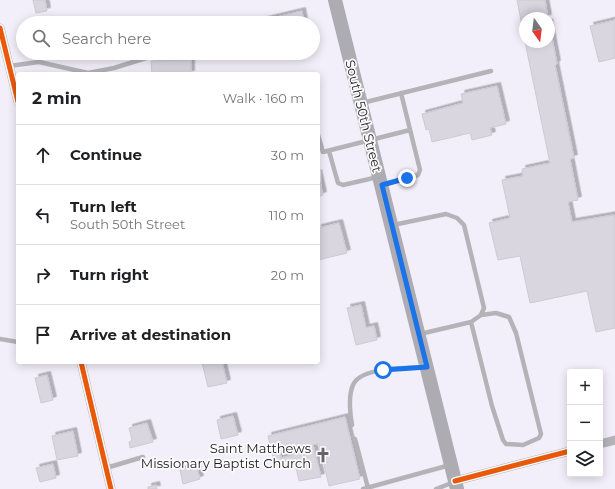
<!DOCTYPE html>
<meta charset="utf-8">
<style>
body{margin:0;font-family:Montserrat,sans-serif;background:#f2f2f2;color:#202124}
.controls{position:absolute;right:12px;bottom:12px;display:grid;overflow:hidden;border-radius:4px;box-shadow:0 2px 10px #0003}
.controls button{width:36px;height:36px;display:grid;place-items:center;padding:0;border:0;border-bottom:1px solid #e0e0e0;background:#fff;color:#202124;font:20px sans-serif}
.compass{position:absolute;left:519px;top:12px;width:36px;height:36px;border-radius:50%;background:#fff;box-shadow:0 2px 10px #0003;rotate:166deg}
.stop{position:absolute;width:12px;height:12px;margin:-9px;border:3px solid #1a73e8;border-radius:50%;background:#fff}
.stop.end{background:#1a73e8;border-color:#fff;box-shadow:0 1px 4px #0008}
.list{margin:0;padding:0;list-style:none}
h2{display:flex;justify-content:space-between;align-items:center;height:52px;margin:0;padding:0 16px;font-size:17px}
h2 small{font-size:13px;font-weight:400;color:#757577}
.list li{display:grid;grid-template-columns:26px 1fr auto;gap:12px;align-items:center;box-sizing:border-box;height:60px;padding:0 16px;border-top:1px solid #e0e0e0}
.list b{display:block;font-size:15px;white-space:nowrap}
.list p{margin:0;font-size:13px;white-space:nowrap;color:#757577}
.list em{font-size:13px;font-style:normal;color:#757577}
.icon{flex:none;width:22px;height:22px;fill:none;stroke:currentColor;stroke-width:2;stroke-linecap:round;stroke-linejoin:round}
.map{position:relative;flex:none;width:615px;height:489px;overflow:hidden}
.search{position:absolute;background:#fff;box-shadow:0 2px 10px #0003;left:16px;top:16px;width:304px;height:44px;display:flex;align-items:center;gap:10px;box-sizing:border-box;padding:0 14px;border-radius:22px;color:#757577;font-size:15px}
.panel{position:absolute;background:#fff;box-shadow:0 2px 10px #0003;left:16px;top:72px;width:304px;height:292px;border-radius:4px}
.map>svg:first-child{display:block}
.building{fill:#d9d6e0;stroke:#cdcad4;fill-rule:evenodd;filter:url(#shadow)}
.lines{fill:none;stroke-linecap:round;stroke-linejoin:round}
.lane{stroke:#b4b4b8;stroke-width:4.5}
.street{stroke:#b4b4b8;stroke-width:9}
.primary{stroke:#acacb2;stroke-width:14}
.cycleway-casing{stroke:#fbfbfb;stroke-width:8}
.cycleway{stroke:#e8590c;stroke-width:5}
.route{stroke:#1a73e8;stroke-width:5}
.labels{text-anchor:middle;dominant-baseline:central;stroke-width:3.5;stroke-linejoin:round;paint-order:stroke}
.street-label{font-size:13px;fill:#1b1922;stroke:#fbfbfb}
.poi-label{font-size:13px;fill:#1b1922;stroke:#fbfbfb;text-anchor:end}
</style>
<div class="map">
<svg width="615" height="489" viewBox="0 0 615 489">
<defs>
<filter id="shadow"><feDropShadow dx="3.5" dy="-3.5" stdDeviation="0" flood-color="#0004"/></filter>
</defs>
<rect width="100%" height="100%" fill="#f2effa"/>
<path class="building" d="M33,0H45L47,11L36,13Z
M517,0H545L548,18H525V41Z
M302,11L304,23H252Z
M615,20V58L599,62L590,26Z
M549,22L557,64L555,65L574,158L570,159L578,200L568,202L572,222L614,215L615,219V328L596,332L587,291L530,303L520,256L498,260L489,223L510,218L502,180L523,176L522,169L550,163L525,42H549Z
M191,60V74H152L151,61Z
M497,86L506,124L490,128L492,135L472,140L470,133L432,142L429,129L426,130L422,114L463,103L461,94Z
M318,173L323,195L318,197Z
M339,223L347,253L318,260V228Z
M361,305L366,328L374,326L377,340L356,345L347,308Z
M205,362H222L227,383L208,387L202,363Z
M47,375L53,400L41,403L35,378Z
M233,416L238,435L221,439L217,420Z
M345,417L360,479L329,486L319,443L313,445L321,477L299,481L294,459L283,462V464L275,465L268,436ZM307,446L308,448L292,451L293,455L281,458L280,452Z
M147,423L153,442L130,448L129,442L132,440L129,428Z
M73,431L78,456L57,460L52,436Z
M53,464L56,478L40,482L36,468Z
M196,465L200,479L183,484L180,470Z
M156,485L157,489H148V487Z"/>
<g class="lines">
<path class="lane" d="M9,66L39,62L88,73L114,68L146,58
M362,103L491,71
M318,135L323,152L410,130
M329,151L338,183L343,185L378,177
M383,185L418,175L420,170L401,93
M393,225L446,214L457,218L464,225L484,308L481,315L471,322L420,334
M471,322L492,406L503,440L506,444L523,445L539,438L541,434L516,333L509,317L496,313L481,315
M0,339L18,342
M352,425C350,413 348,396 353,385C361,366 408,369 425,367
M355,439L368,488
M106,468L143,457
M363,489L450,465
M436,489L454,482"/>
<path class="street" d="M0,28L18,102
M81,362L111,489
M600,444L615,440
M455,481L570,451"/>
<path class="primary" d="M335,0L457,489"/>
<g class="cycleway-casing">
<path id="cycleway" d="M0,28L18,102
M81,362L111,489
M455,481L570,451"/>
</g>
<use href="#cycleway" class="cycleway"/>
</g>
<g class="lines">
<path class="route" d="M383,370L427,367L382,185L407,178"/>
</g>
<defs>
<g id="church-bare" transform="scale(1.2)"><path d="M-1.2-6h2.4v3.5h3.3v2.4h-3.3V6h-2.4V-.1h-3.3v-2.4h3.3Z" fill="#66646e" stroke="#fbfbfb" stroke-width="2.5" paint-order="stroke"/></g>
</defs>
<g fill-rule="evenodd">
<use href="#church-bare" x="323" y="455"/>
</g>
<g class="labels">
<g class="street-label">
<text transform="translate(364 116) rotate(76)">South 50th Street</text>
</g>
<g class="poi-label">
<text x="311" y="448">Saint Matthews<tspan x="311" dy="15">Missionary Baptist Church</tspan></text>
</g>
</g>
</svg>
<div class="controls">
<button>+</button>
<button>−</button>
<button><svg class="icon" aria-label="layers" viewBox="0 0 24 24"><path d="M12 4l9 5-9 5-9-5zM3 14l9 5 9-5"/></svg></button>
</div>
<svg class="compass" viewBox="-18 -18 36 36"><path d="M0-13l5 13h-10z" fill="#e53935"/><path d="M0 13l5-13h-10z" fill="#757577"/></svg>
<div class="stop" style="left:383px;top:370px"></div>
<div class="stop end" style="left:407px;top:178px"></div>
<div class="search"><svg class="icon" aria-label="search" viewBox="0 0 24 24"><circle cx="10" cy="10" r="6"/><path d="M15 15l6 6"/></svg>Search here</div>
<section class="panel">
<h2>2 min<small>Walk · 160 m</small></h2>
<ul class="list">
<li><svg class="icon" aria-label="ahead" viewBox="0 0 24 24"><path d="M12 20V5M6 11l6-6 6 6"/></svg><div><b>Continue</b></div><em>30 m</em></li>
<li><svg class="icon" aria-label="left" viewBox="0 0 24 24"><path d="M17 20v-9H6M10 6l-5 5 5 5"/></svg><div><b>Turn left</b><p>South 50th Street</p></div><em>110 m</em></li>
<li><svg class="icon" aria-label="right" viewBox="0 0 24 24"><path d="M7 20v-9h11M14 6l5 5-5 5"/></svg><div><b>Turn right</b></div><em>20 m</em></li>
<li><svg class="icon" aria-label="arrive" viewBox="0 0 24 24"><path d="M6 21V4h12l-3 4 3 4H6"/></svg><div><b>Arrive at destination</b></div></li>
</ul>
</section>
</div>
